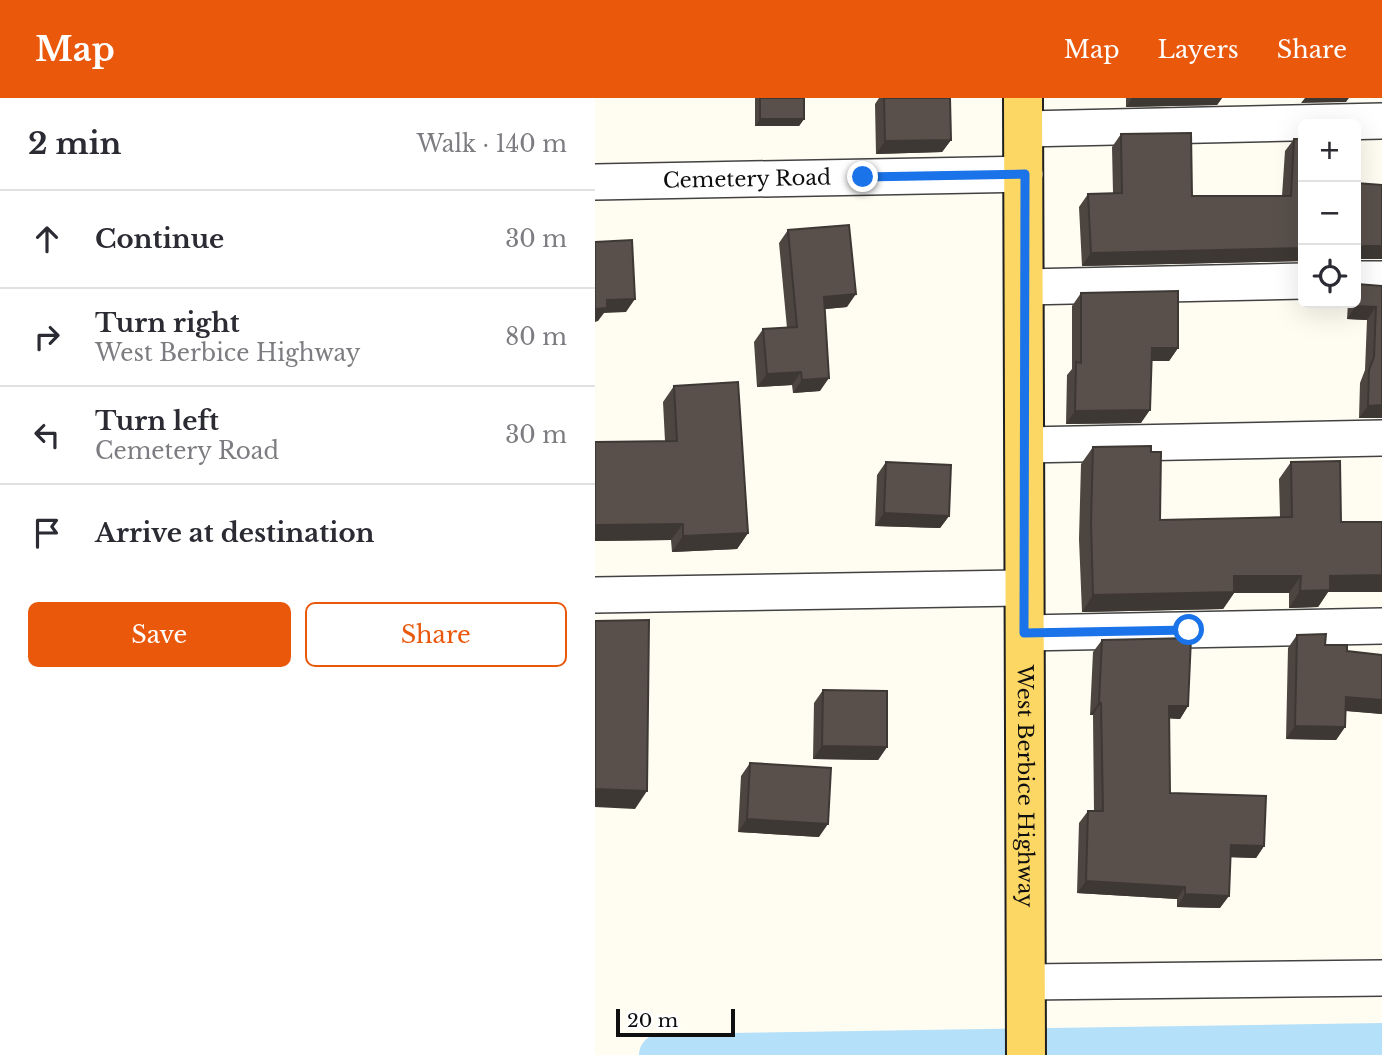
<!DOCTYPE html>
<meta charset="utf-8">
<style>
body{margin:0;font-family:"Libre Baskerville",serif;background:#f7f7f7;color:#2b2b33}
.controls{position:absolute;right:21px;top:21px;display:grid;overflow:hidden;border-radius:10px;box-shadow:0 7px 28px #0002}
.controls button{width:63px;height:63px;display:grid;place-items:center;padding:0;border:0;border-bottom:2px solid #e1e1e2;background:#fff;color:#2b2b33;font:35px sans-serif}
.scale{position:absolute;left:21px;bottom:18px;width:119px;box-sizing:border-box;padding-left:7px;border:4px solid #0f0f0f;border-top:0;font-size:19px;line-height:24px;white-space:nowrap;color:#0f0f0f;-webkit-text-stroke:5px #fff;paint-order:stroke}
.stop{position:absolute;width:21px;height:21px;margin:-16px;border:5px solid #1a73e8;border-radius:50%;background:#fff}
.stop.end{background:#1a73e8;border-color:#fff;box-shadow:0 2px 7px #0008}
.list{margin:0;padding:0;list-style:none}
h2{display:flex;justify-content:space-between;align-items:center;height:91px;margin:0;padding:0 28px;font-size:30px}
h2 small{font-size:23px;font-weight:400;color:#7c7c81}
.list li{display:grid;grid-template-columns:46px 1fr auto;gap:21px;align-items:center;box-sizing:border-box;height:98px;padding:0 28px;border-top:2px solid #e1e1e2}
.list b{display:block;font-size:26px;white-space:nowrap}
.list p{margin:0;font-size:23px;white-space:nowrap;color:#7c7c81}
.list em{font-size:23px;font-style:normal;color:#7c7c81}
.actions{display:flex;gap:14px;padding:21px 28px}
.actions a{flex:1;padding:16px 0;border:2px solid #ea580c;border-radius:10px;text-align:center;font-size:24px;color:#ea580c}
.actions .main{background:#ea580c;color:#fff}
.icon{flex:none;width:38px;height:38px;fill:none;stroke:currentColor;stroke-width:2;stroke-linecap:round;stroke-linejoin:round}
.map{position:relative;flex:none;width:787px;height:957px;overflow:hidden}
header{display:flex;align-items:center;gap:42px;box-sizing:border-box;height:98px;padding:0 35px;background:#ea580c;color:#fff}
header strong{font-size:33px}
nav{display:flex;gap:38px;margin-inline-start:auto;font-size:24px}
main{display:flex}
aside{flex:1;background:#fff}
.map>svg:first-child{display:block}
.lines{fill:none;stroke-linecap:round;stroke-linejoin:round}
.canal{stroke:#b4e0f9;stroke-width:42}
.street-casing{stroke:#424242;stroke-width:38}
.primary-casing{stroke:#202020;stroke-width:42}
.street{stroke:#fff;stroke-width:35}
.primary{stroke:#fdd764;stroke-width:38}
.wall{fill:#4d4540}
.shaded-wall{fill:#3e3834}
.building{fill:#59504b;stroke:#3e3834;stroke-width:2}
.route{stroke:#1a73e8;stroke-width:9}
.labels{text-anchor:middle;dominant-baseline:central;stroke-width:7;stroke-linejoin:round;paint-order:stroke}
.street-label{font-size:21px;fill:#0f0f0f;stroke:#fff}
</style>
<header>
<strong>Map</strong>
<nav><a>Map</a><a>Layers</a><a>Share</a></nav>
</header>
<main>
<aside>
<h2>2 min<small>Walk · 140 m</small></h2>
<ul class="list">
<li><svg class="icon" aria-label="ahead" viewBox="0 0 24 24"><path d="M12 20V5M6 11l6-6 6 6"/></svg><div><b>Continue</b></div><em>30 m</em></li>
<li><svg class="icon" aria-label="right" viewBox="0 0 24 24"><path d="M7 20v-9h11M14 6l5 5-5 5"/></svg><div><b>Turn right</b><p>West Berbice Highway</p></div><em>80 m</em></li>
<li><svg class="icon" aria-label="left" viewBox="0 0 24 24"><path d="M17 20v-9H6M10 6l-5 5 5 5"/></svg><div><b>Turn left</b><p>Cemetery Road</p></div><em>30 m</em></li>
<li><svg class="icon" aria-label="arrive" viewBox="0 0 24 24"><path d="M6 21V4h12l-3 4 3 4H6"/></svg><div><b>Arrive at destination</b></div></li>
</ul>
<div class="actions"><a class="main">Save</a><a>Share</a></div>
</aside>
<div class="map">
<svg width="787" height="957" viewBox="0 0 787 957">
<rect width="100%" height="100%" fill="#fffcf2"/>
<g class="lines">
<path class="canal" d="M65,957L787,946"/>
<g class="street-casing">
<g id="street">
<path d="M429,31L787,23"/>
<path id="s1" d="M0,84L430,76"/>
<path d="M761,181H787"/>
<path d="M429,189L708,183"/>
<path d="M429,347L787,340"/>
<path d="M0,497L429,490"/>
<path d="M429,535L787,528"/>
<path d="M432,884L787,880"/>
</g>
</g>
<g class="primary-casing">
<g id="primary">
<path id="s2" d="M428,0L431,957"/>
</g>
</g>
<use href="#street" class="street"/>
<use href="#primary" class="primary"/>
</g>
<path class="wall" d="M160,0H209V21L204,28H160Z
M284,0H355L356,42L347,54L281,56L280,6Z
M531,0H627L622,7L531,9Z
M526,36L597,98H687L690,53L699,41H706L708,37V163L487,168L484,109L493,96L518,95L517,49Z
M193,132L252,209L230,211L225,293L198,295L197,287L162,289L159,244L168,231L192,230L184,145Z
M762,186L787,188V320H764L765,285L770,272L772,222L752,221L753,205H761V188Z
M486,195L583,250L574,263H556L546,325L471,326L472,277L477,271V208Z
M79,288L153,435L142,451L77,454L76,442L0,443V344L70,343L68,304Z
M498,349L556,354L565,422L685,419L684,381L696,364L746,424H787V494H733L723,509L694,510V495H639L628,511L487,514L484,441L486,366Z
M291,364L354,418L345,430L280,428L282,377Z
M702,537L752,553L787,557V616L750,613V629L741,642L691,641L693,550Z
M507,542L593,608L585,621L574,620L575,695L669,748L661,760L635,759L625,810L582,809V801L482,795L484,725L493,713H499L498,617H495L498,554Z
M228,592L292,649L283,662L218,661L219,605Z
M155,665L224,739L143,734L146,678Z"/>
<path class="shaded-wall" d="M537,0H627L622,7L531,9Z
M710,0H754L751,4L706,5Z
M165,21H209L204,28H160Z
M356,42L347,54L281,56L290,43Z
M769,148H787V161H761V150Z
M708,150V163L487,168L496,155Z
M261,196L252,209L220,212L229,199Z
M40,201L31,214L9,215L3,223L0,224V211L12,202Z
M761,208L781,209L772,222L752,221Z
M557,250H583L574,263H548Z
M206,274L197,287L162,289L172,276Z
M234,280L225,293L198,295L207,282Z
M787,307V320H764L773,308Z
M555,312L546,325L471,326L480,313Z
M289,415L354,418L345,430L280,428Z
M88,426L76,442L0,443V427Z
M153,435L142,451L77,454L88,438Z
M787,477V494H733L723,509L694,510L705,493L735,478Z
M639,478H706L694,495H639L628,511L487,514L498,497Z
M751,599L787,602V616L742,612Z
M504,604L506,605L498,617H495Z
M574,608H593L585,621L565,620Z
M700,628L750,629L741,642L691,641Z
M227,648L292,649L283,662L218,661Z
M0,691L52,693L40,711L0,709Z
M152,721L233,726L224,739L143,734Z
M636,747L669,748L661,760L627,759Z
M491,783L590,789L582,801L482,795Z
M590,796L634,798L625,810L582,809Z"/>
<path class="building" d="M165,0H209V21H165Z
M289,0H355L356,42L290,43Z
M596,35L597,98H696L699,41H708V150L496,155L493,96L527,95L526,36Z
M761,85L787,87V148H769L761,150Z
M254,127L261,196L229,199L234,280L207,282L206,274L172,276L168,231L202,229L193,132Z
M37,142L40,201L12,202V210L0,211V144Z
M762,186L787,188V307L773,308L774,272L779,259L781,209L761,208Z
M583,193V250H557L555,312L480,313L481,264L486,265V195Z
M143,284L153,435L88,438V426L0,427V344L82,343L79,288Z
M556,348V354H566L565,422L697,419L696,364L745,363L746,424H787V477L735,478V492L705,493L706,478H639V494L498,497L496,424L498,349Z
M291,364L356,367L354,418L289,415Z
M54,522L52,693L0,691V523Z
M731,536L730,547H752V553L787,557V602L751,599L750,629L700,628L702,537Z
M596,540L593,608H574L575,695L671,698L669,748L636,747L634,798L590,796V789L491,783L493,713H508L506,605L504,604L507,542Z
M228,592L292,593V649L227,648Z
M155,665L236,670L233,726L152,721Z"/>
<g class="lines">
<path class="route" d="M268,79L430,76L429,535L594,532"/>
</g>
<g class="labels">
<g class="street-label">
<text stroke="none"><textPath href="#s1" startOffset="152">Cemetery Road</textPath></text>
<text stroke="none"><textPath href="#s2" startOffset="688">West Berbice Highway</textPath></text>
</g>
</g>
</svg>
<div class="controls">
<button>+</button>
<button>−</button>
<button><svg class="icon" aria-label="locate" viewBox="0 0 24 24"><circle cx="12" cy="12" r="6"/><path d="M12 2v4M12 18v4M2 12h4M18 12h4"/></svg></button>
</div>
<div class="scale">20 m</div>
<div class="stop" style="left:594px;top:532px"></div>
<div class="stop end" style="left:268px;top:79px"></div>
</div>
</main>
